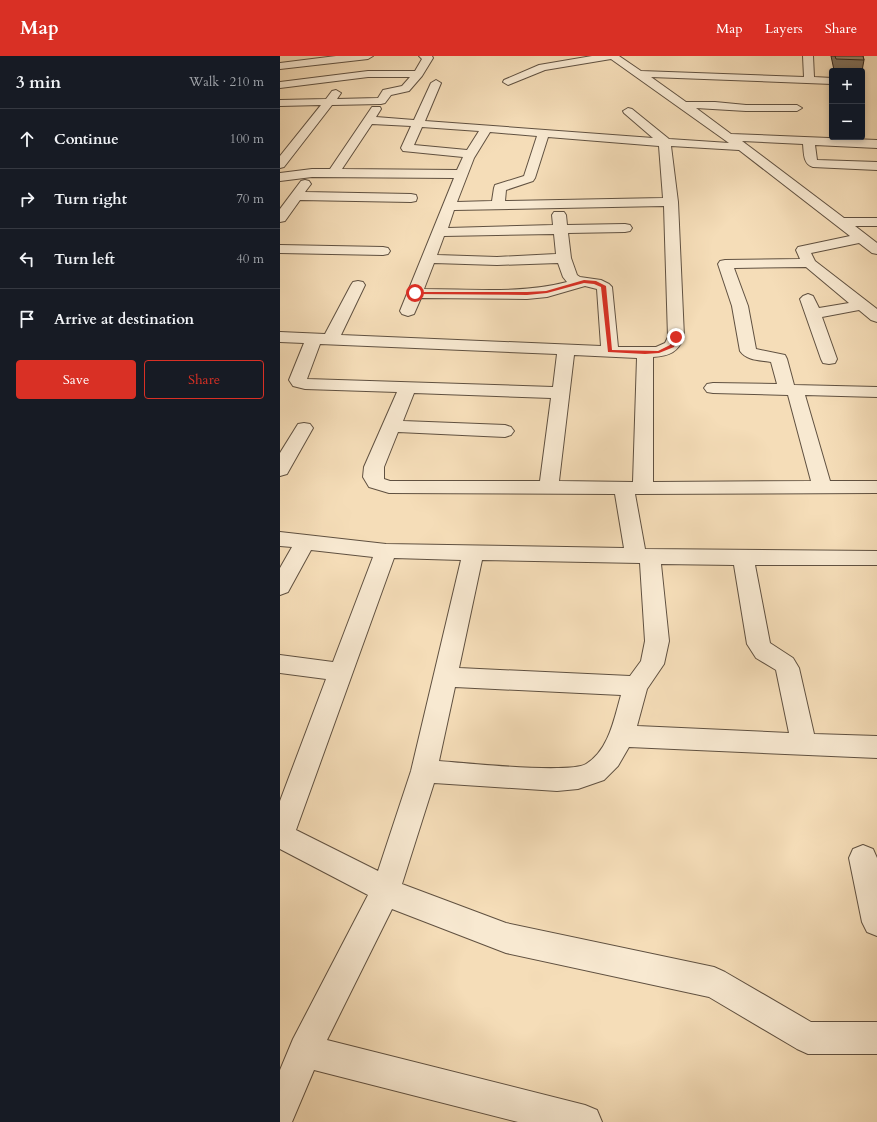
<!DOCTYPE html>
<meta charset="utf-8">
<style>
body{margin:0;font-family:Cardo,serif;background:#20242c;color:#f1f3f6}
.controls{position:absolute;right:12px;top:12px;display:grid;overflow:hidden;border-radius:4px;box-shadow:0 2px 6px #0003}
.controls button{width:36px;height:36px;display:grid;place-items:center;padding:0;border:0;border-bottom:1px solid #363941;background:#171b24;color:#f1f3f6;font:20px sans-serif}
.stop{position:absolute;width:12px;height:12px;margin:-9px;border:3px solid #d93025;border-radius:50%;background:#fff}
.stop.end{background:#d93025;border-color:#fff;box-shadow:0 1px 4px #0008}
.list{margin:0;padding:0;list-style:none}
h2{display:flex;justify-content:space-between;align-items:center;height:52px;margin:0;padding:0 16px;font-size:17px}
h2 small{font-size:13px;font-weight:400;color:#9ea1a6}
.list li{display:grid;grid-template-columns:26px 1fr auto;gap:12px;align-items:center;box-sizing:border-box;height:60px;padding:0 16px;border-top:1px solid #363941}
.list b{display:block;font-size:15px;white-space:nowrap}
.list em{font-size:13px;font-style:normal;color:#9ea1a6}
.actions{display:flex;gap:8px;padding:12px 16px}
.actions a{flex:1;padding:9px 0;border:1px solid #d93025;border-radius:4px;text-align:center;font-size:14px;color:#d93025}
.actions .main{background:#d93025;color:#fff}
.icon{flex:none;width:22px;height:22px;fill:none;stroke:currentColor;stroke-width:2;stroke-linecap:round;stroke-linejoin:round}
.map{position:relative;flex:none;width:597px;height:1066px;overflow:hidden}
header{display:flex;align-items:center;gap:24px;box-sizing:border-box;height:56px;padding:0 20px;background:#d93025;color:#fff}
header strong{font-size:19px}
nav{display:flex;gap:22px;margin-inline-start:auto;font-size:14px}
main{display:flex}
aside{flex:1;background:#171b24}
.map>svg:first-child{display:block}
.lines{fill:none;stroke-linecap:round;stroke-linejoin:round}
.minor-casing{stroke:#605141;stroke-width:2}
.minor{fill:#f8e9d1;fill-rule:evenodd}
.wall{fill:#80715d;stroke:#2e2219}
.building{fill:#95836c;stroke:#2e2219}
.route{fill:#d93025}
</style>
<header>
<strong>Map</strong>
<nav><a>Map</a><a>Layers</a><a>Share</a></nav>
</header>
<main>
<aside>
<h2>3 min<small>Walk · 210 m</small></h2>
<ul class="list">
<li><svg class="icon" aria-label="ahead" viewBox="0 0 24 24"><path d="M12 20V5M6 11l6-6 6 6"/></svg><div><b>Continue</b></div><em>100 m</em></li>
<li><svg class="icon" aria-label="right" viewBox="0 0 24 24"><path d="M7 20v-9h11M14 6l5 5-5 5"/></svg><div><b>Turn right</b></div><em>70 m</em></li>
<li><svg class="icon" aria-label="left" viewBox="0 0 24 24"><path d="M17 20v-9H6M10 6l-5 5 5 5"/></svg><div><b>Turn left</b></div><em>40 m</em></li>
<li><svg class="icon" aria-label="arrive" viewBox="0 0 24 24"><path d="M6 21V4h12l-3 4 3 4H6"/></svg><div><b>Arrive at destination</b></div></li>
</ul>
<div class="actions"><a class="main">Save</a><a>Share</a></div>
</aside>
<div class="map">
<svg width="597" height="1066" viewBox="0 0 597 1066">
<rect width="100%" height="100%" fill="#f5ddb8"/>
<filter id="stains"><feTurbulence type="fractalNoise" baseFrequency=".005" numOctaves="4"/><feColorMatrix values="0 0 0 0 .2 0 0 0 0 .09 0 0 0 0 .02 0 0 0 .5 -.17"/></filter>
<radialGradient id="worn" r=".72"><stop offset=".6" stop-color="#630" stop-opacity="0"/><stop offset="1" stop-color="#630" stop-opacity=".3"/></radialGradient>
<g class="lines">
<g class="minor-casing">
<path id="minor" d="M56,0H93L88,3L0,13V7Z
M139,0H152L153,2L142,20L129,35L111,39L105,47L101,48L52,49L4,111L0,112V100L41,49L0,50V44L46,43L52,35L56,34L61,37L57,43L98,42L103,34L122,30L130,21H88L0,32V26L88,15H135L142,3Z
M312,0H339L361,15L524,21L523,0H533L534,21L552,22V28L371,21L406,46H435L466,49H517L522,52L517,55H466L416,52L451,78L597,84V92L535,89L537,104L597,106V114L533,111C523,108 524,97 523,88L462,85L564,162H597V170H575L597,187V198L592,197L579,187L531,197L535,205L597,253V266L591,264L579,254L542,261L557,303L555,307L549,308L543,307L541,303L520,243L523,240L528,238L533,240L539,252L569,247L526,211L454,212L468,250L476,293L505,299L507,303L514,329L597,331V341L525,339L550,425H597V437L355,438L365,493L597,495V509H475L490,587L513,602L519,612L534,678L597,680V702L349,691L338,710L324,724L298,733L277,735L154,727L122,828L226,867L434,911L445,916L531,966H597V998H528L517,993L429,941L226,897L112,853L47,984L305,1049L317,1054L322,1066H238L34,1014L12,1066H0V1014L13,983L88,839L0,793V745L46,623L0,617V599L53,606L93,501L31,494L8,536L0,539V512L12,491L0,490V476L106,488L344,492L335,438L109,437L89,431L83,421L84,411L117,336L25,333L13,330L9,324L24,287L0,286V276L45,278L71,229L73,226L78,225L83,226L85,229L61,279L321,290L317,233L305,230L267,241L247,243L141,242L134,258L128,260L122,258L120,255L174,122L32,121L0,125V117L32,113H50L92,51H100L101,53L96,61L134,64L151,27L156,24L161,27L145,65L373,82L344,57L343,55L348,52L352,53L389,83L449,87L331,3L265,14L228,29L223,26L224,24L259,9ZM92,68L131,70L121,92L123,95L183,101L177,114L62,113ZM142,71L199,75L187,94L134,89ZM210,76L257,80L244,120L215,129L214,132L212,145L177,146L194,102ZM268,81L379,90L383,142L225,145L226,134L253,125L255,122ZM391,90L459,94L570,180L518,191L516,194L520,203L445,204L440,205L438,208L452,250L460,295C467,305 480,304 491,306L497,328L433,327L427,328L424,332L427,336L433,337L508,339L531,425L373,426V301C390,300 398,296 404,281L398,146ZM384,150L388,281L385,287L376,291H338L332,231L329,228L321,224L300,221L297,219L291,202L288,177L345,176L350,175L352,172L350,169L345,168L287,169L286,159L284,156H274L272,159L273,169L168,172L174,154ZM274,178L276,198L217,201L157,199L164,180ZM154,207L217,209L278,207L283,221L287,226C241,238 192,233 144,233ZM40,288L277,298L273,331L27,323ZM294,299L357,302L353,426L279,425ZM134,337L271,342L260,425H110L104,423V411L118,376L225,381L231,379L234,375L231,371L225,369L123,365ZM114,502L181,504L131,715L98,815L16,774ZM202,504L360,507L365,585L361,605L350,620L179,612ZM381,508L454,509L467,588L476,602L496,614L509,677L357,670L367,633L384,608L389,585ZM175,631L341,639C334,663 329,694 306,708C289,718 184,707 159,705Z
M25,124L29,125L31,128L25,136L131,138L136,139L137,142L136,145L131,146L20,144L5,165L0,166V153L21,125Z
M0,189L103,191L108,192L110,195L108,198L103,199L0,197Z
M24,367L30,368L33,372L7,418L0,420V397L18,368Z
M583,789L593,793L597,802V880L587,876L582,866L569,802L573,793Z"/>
</g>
<use href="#minor" class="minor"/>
</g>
<path class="wall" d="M551,0H583L584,4L582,15L554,14Z"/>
<path class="building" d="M555,0H583L584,4L556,3Z"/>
<path class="route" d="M304,224L316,225L326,230L332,294L378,295L390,289L394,281L396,280L398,281L394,291L379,297L365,298L328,296L321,231L314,228L304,227L267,237L247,239L135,238L132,237L135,236H247L266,235Z"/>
<rect width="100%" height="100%" filter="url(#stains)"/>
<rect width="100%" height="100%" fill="url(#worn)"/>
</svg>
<div class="controls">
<button>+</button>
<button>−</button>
</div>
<div class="stop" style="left:135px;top:237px"></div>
<div class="stop end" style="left:396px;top:281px"></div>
</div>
</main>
